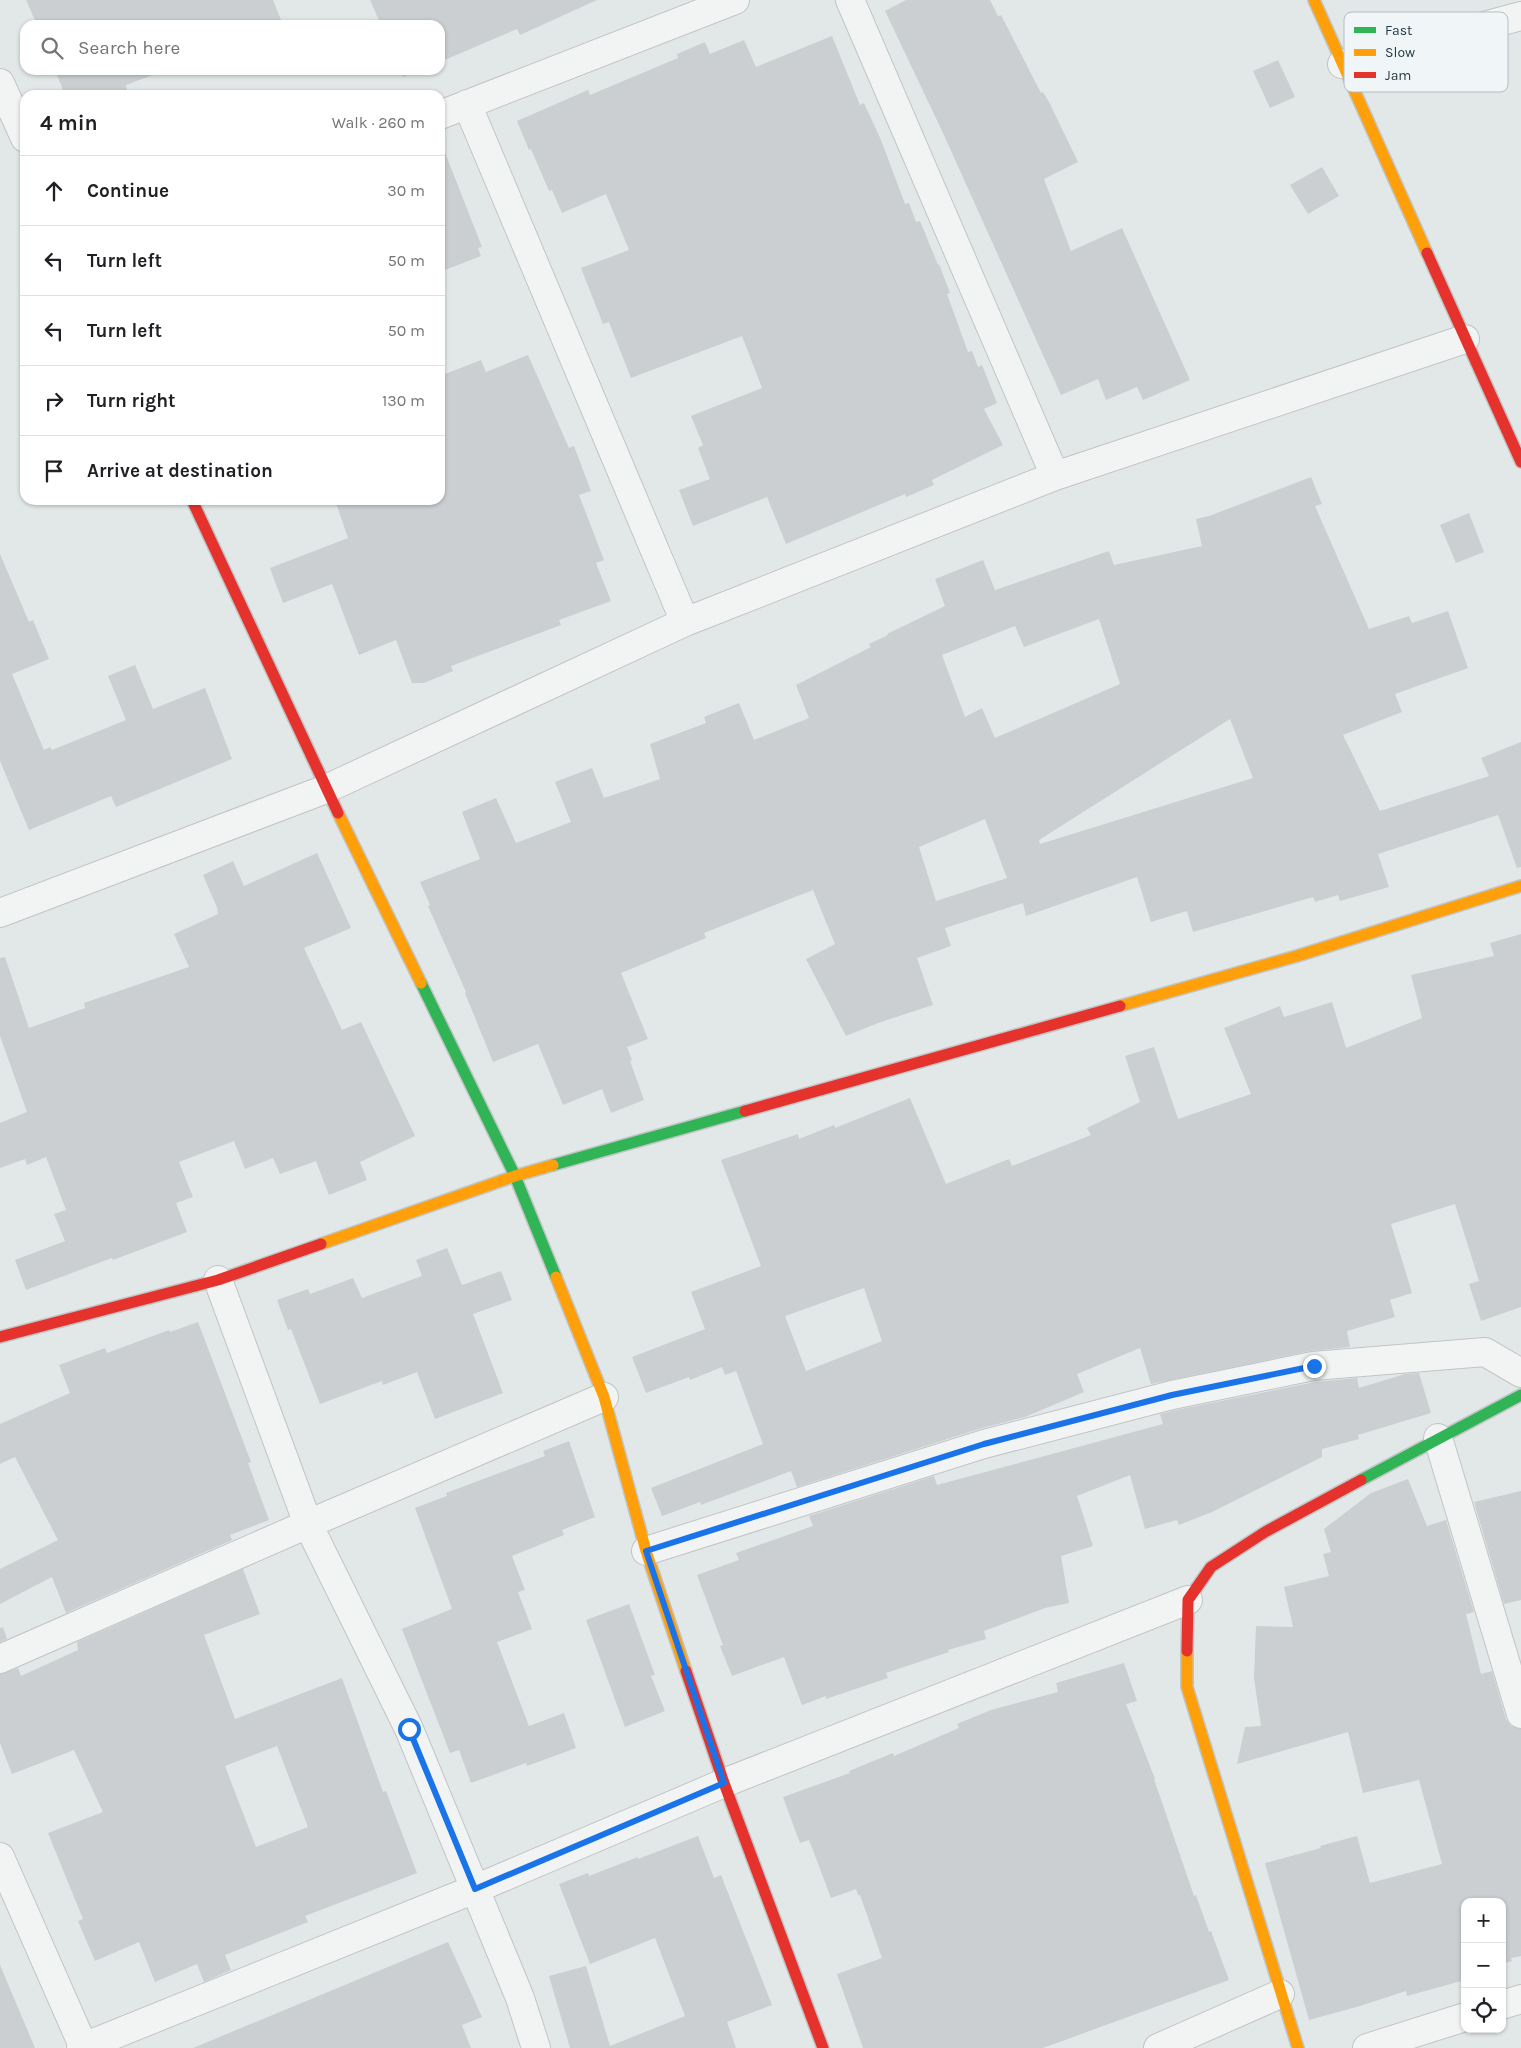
<!DOCTYPE html>
<meta charset="utf-8">
<style>
body{margin:0;font-family:Karla,sans-serif;background:#f2f2f2;color:#202124}
.controls{position:absolute;right:15px;bottom:15px;display:grid;overflow:hidden;border-radius:10px;box-shadow:0 1px 4px #0004}
.controls button{width:45px;height:45px;display:grid;place-items:center;padding:0;border:0;border-bottom:1px solid #e0e0e0;background:#fff;color:#202124;font:25px sans-serif}
.stop{position:absolute;width:15px;height:15px;margin:-11px;border:4px solid #1a73e8;border-radius:50%;background:#fff}
.stop.end{background:#1a73e8;border-color:#fff;box-shadow:0 1px 5px #0008}
.list{margin:0;padding:0;list-style:none}
h2{display:flex;justify-content:space-between;align-items:center;height:65px;margin:0;padding:0 20px;font-size:21px}
h2 small{font-size:16px;font-weight:400;color:#757577}
.list li{display:grid;grid-template-columns:32px 1fr auto;gap:15px;align-items:center;box-sizing:border-box;height:70px;padding:0 20px;border-top:1px solid #e0e0e0}
.list b{display:block;font-size:19px;white-space:nowrap}
.list em{font-size:16px;font-style:normal;color:#757577}
.icon{flex:none;width:28px;height:28px;fill:none;stroke:currentColor;stroke-width:2;stroke-linecap:round;stroke-linejoin:round}
.map{position:relative;flex:none;width:1521px;height:2048px;overflow:hidden}
.search{position:absolute;background:#fff;box-shadow:0 1px 4px #0004;left:20px;top:20px;width:425px;height:55px;display:flex;align-items:center;gap:12px;box-sizing:border-box;padding:0 18px;border-radius:15px;color:#757577;font-size:19px}
.panel{position:absolute;background:#fff;box-shadow:0 1px 4px #0004;left:20px;top:90px;width:425px;height:415px;border-radius:15px}
.map>svg:first-child{display:block}
.building{fill:#cbcfd1;fill-rule:evenodd}
.lines{fill:none;stroke-linecap:round;stroke-linejoin:round}
.street-casing{stroke:#c0c5c6;stroke-width:30}
.fast-casing{stroke:#c0c5c6;stroke-width:14}
.slow-casing{stroke:#c0c5c6;stroke-width:14}
.jam-casing{stroke:#c0c5c6;stroke-width:14}
.street{stroke:#f2f4f4;stroke-width:28}
.fast{stroke:#30b455;stroke-width:11}
.slow{stroke:#ff9f0a;stroke-width:11}
.jam{stroke:#e5322d;stroke-width:11}
.route{stroke:#1a73e8;stroke-width:6}
.key{fill:#f0f6f8;stroke:#b4bec2;stroke-width:1}
.key-label{font-size:14px;fill:#273b44}
</style>
<div class="map">
<svg width="1521" height="2048" viewBox="0 0 1521 2048">
<rect width="100%" height="100%" fill="#e2e7e8"/>
<path class="building" d="M26,0H273L283,25H37Z
M370,0H597L520,35L517,29L440,62V25H381Z
M906,0H990L998,16L1001,15L1041,93L1043,92L1049,102L1078,162L1044,179L1071,251L1122,228L1190,380L1143,400L1137,387L1106,400L1098,379L1061,395L943,133L885,11Z
M832,36L860,105L864,103L881,140L905,204L909,203L916,222L920,221L938,265L939,264L950,293L947,294L968,352L972,351L978,367L982,365L997,403L984,409L1003,445L932,480L934,485L906,497L905,494L786,544L767,497L693,526L679,490L710,479L698,448L703,445L691,416L762,388L742,336L631,378L609,322L603,324L581,268L629,250L606,194L562,213L552,190L549,191L531,149L529,150L517,121L588,90L590,95L678,58L677,54L705,42L710,54L744,40L756,67Z
M1278,60L1295,97L1270,108L1253,71Z
M55,70H166L126,85L128,95H65Z
M400,70H420L403,77Z
M440,145H442L482,247L478,248L481,256L440,272Z
M1322,167L1339,196L1308,214L1290,185Z
M528,355L569,448L574,446L591,491L579,495L604,560L596,563L611,601L559,620L561,625L451,666L453,671L424,683H412L396,640L359,655L332,584L283,603L270,568L348,538L335,500H440V376L481,360L486,372Z
M1311,477L1322,504L1315,506L1369,629L1409,616L1412,623L1448,611L1468,668L1395,694L1402,712L1343,735L1380,811L1489,776L1481,758L1521,742V867L1517,868L1498,815L1378,854L1389,887L1340,901L1338,895L1315,902L1313,897L1193,932L1187,911L1151,922L1137,877L1026,916L1023,903L945,928L951,946L917,958L933,1005L878,1023L846,1036L806,959L835,944L813,890L704,933L706,938L621,973L648,1039L627,1047L632,1060L630,1061L644,1100L611,1113L602,1089L563,1105L538,1044L493,1062L465,993L466,992L428,906L430,905L420,882L480,859L462,812L496,798L516,843L571,822L555,782L592,768L604,798L660,779L650,744L706,723L704,717L739,703L754,740L809,718L796,685L871,647L869,644L888,635L887,634L945,606L935,579L983,560L995,590L1109,551L1114,565L1202,546L1196,519L1209,516ZM1099,619L1120,684L995,738L982,708L965,717L942,655L1015,626L1024,647ZM1230,719L1253,778L1040,844L1039,840ZM985,819L1007,878L936,901L919,847Z
M1469,513L1484,552L1456,563L1440,525Z
M0,554L29,622L33,620L49,659L12,674L44,750L50,747L52,750L126,720L108,676L135,665L153,709L205,688L232,759L116,807L111,796L29,830L0,761Z
M317,853L351,928L304,948L342,1030L361,1022L415,1136L360,1162L367,1180L329,1195L316,1161L280,1174L273,1158L245,1169L234,1141L179,1162L193,1197L176,1203L187,1232L113,1260L112,1258L26,1290L15,1260L65,1241L54,1214L66,1210L46,1157L27,1165L25,1159L0,1168V1123L27,1112L0,1036V958L5,957L29,1028L85,1008L84,1003L189,967L174,934L218,914L217,910H218L203,875L233,861L244,886Z
M1521,934V1307L1481,1321L1469,1284L1479,1281L1455,1204L1391,1224L1412,1293L1390,1300L1395,1317L1347,1331L1350,1347L1310,1351L1151,1384L1140,1348L1077,1374L1084,1392L1025,1417L979,1429L797,1487L791,1471L701,1505L700,1502L662,1516L651,1488L763,1444L736,1371L725,1375L722,1367L690,1380L689,1377L646,1393L632,1357L705,1329L691,1292L761,1266L721,1160L798,1134L799,1139L834,1125L835,1128L910,1098L946,1184L1009,1159L1012,1166L1091,1135L1087,1128L1140,1102L1125,1056L1154,1047L1178,1119L1251,1094L1224,1028L1280,1006L1284,1017L1332,1002L1346,1048L1422,1018L1411,975L1494,956L1490,943ZM864,1288L882,1341L806,1371L785,1316Z
M447,1248L462,1285L501,1271L512,1300L473,1314L503,1393L435,1419L417,1372L383,1385L382,1381L320,1404L291,1329L288,1330L277,1300L308,1289L310,1294L353,1278L362,1298L422,1276L416,1260Z
M198,1322L251,1462L248,1463L269,1520L230,1535L232,1540L66,1613L52,1577L0,1604V1569L58,1540L15,1457L0,1464V1424L70,1393L59,1365L105,1348L107,1353L169,1330L170,1332Z
M1419,1373L1431,1413L1358,1435L1359,1439L1322,1449V1457L1212,1512L1179,1525L1177,1520L1145,1529L1130,1475L1077,1496L1093,1546L1061,1556L1069,1603L1045,1608L984,1631L986,1639L948,1650L949,1652L886,1673L888,1678L826,1699V1696L802,1705L784,1657L732,1676L720,1646L723,1645L697,1575L739,1560L736,1553L813,1526L809,1516L934,1476L937,1485L1163,1424L1160,1414L1176,1410L1315,1382L1357,1378L1359,1388L1405,1374Z
M569,1441L595,1517L562,1530L564,1535L512,1556L525,1590L518,1592L532,1629L497,1642L529,1726L564,1713L576,1748L527,1766L526,1763L471,1783L459,1750L450,1753L402,1629L452,1609L415,1508L447,1496L446,1493L545,1456L543,1451Z
M1408,1479L1427,1526L1446,1520L1474,1612L1466,1614L1481,1674L1492,1671L1506,1719L1511,1726L1521,1729V1956L1511,1958L1512,1961L1502,1964V1902H1465V1980L1407,1996L1406,1991L1360,2006L1309,2020L1265,1863L1321,1848L1320,1846L1357,1836L1370,1883L1442,1864L1419,1780L1363,1793L1348,1732L1237,1764L1245,1727L1261,1726L1254,1678L1256,1626L1293,1627L1284,1587L1329,1576L1323,1554L1331,1552L1324,1529L1371,1493Z
M1521,1491V1600L1504,1604L1474,1502Z
M243,1569L260,1614L204,1635L235,1719L342,1678L383,1792L386,1791L417,1873L305,1916L308,1922L225,1955L231,1970L204,1982L197,1964L155,1982L139,1942L95,1961L78,1921L83,1919L48,1833L103,1812L74,1750L12,1774L0,1743V1674L18,1668L21,1676L78,1650L77,1642ZM277,1746L308,1827L256,1847L225,1766Z
M629,1604L655,1675L651,1676L665,1711L625,1727L586,1620Z
M3,1627L7,1639L0,1642V1628Z
M1124,1663L1137,1701L1126,1704L1155,1779H1154L1194,1896L1196,1895L1209,1932L1211,1931L1229,1980L1043,2048H863L837,1974L882,1958L860,1895H858L856,1889L831,1898L809,1840L800,1843L783,1797L850,1773L849,1771L893,1753L894,1756L959,1728L957,1724L991,1710L1058,1692L1056,1683Z
M698,1836L714,1878L721,1875L772,2005L727,2022L736,2048H570L549,1976L586,1966L610,2046L685,2016L655,1938L590,1964L559,1884L588,1873L589,1876L638,1857V1859Z
M448,1942L482,2017L462,2025L471,2048H193Z
M0,1965L35,2048H0Z"/>
<g class="lines">
<g class="street-casing">
<path id="street" d="M850,0L1055,476
M1342,64L1521,16
M0,83L25,138
M467,104L685,622
M440,115L735,0
M0,913L326,789L685,622L1055,476L1465,339
M218,1280L308,1524L409,1729L520,1998L536,2048
M1438,1438L1521,1714
M646,1551L984,1444L1172,1395L1313,1366L1485,1352L1521,1373
M0,1659L308,1524L604,1397
M0,1857L84,2048
M1502,2005L1521,1999
M81,2048L475,1889L724,1783L1188,1600
M1158,2048L1280,1994
M1367,2048L1465,2017"/>
</g>
<g class="fast-casing">
<path id="fast" d="M421,983L515,1176L556,1277
M553,1165L745,1111
M1361,1480L1521,1395"/>
</g>
<g class="slow-casing">
<path id="slow" d="M1314,0L1427,253
M338,813L421,983
M1120,1006L1297,956L1521,886
M321,1244L515,1176L553,1165
M556,1277L604,1397L646,1551L686,1671
M1187,1651V1687L1298,2048"/>
</g>
<g class="jam-casing">
<path id="jam" d="M1427,253L1521,462
M192,500L338,813
M745,1111L1120,1006
M0,1337L218,1280L321,1244
M1187,1651L1188,1600L1211,1567L1265,1532L1361,1480
M686,1671L724,1783L823,2048"/>
</g>
<use href="#street" class="street"/>
<use href="#fast" class="fast"/>
<use href="#slow" class="slow"/>
<use href="#jam" class="jam"/>
</g>
<g class="lines">
<path class="route" d="M409,1729L475,1889L724,1783L646,1551L984,1444L1172,1395L1314,1366"/>
</g>
<rect x="1344" y="12" width="164" height="80" rx="8" class="key"/>
<rect x="1354" y="27" width="22" height="6" fill="#30b455"/>
<rect x="1354" y="49" width="22" height="7" fill="#ff9f0a"/>
<rect x="1354" y="72" width="22" height="6" fill="#e5322d"/>
<g class="key-label">
<text x="1385" y="35">Fast</text>
<text x="1385" y="57">Slow</text>
<text x="1385" y="80">Jam</text>
</g>
</svg>
<div class="controls">
<button>+</button>
<button>−</button>
<button><svg class="icon" aria-label="locate" viewBox="0 0 24 24"><circle cx="12" cy="12" r="6"/><path d="M12 2v4M12 18v4M2 12h4M18 12h4"/></svg></button>
</div>
<div class="stop" style="left:409px;top:1729px"></div>
<div class="stop end" style="left:1314px;top:1366px"></div>
<div class="search"><svg class="icon" aria-label="search" viewBox="0 0 24 24"><circle cx="10" cy="10" r="6"/><path d="M15 15l6 6"/></svg>Search here</div>
<section class="panel">
<h2>4 min<small>Walk · 260 m</small></h2>
<ul class="list">
<li><svg class="icon" aria-label="ahead" viewBox="0 0 24 24"><path d="M12 20V5M6 11l6-6 6 6"/></svg><div><b>Continue</b></div><em>30 m</em></li>
<li><svg class="icon" aria-label="left" viewBox="0 0 24 24"><path d="M17 20v-9H6M10 6l-5 5 5 5"/></svg><div><b>Turn left</b></div><em>50 m</em></li>
<li><svg class="icon" aria-label="left" viewBox="0 0 24 24"><path d="M17 20v-9H6M10 6l-5 5 5 5"/></svg><div><b>Turn left</b></div><em>50 m</em></li>
<li><svg class="icon" aria-label="right" viewBox="0 0 24 24"><path d="M7 20v-9h11M14 6l5 5-5 5"/></svg><div><b>Turn right</b></div><em>130 m</em></li>
<li><svg class="icon" aria-label="arrive" viewBox="0 0 24 24"><path d="M6 21V4h12l-3 4 3 4H6"/></svg><div><b>Arrive at destination</b></div></li>
</ul>
</section>
</div>
